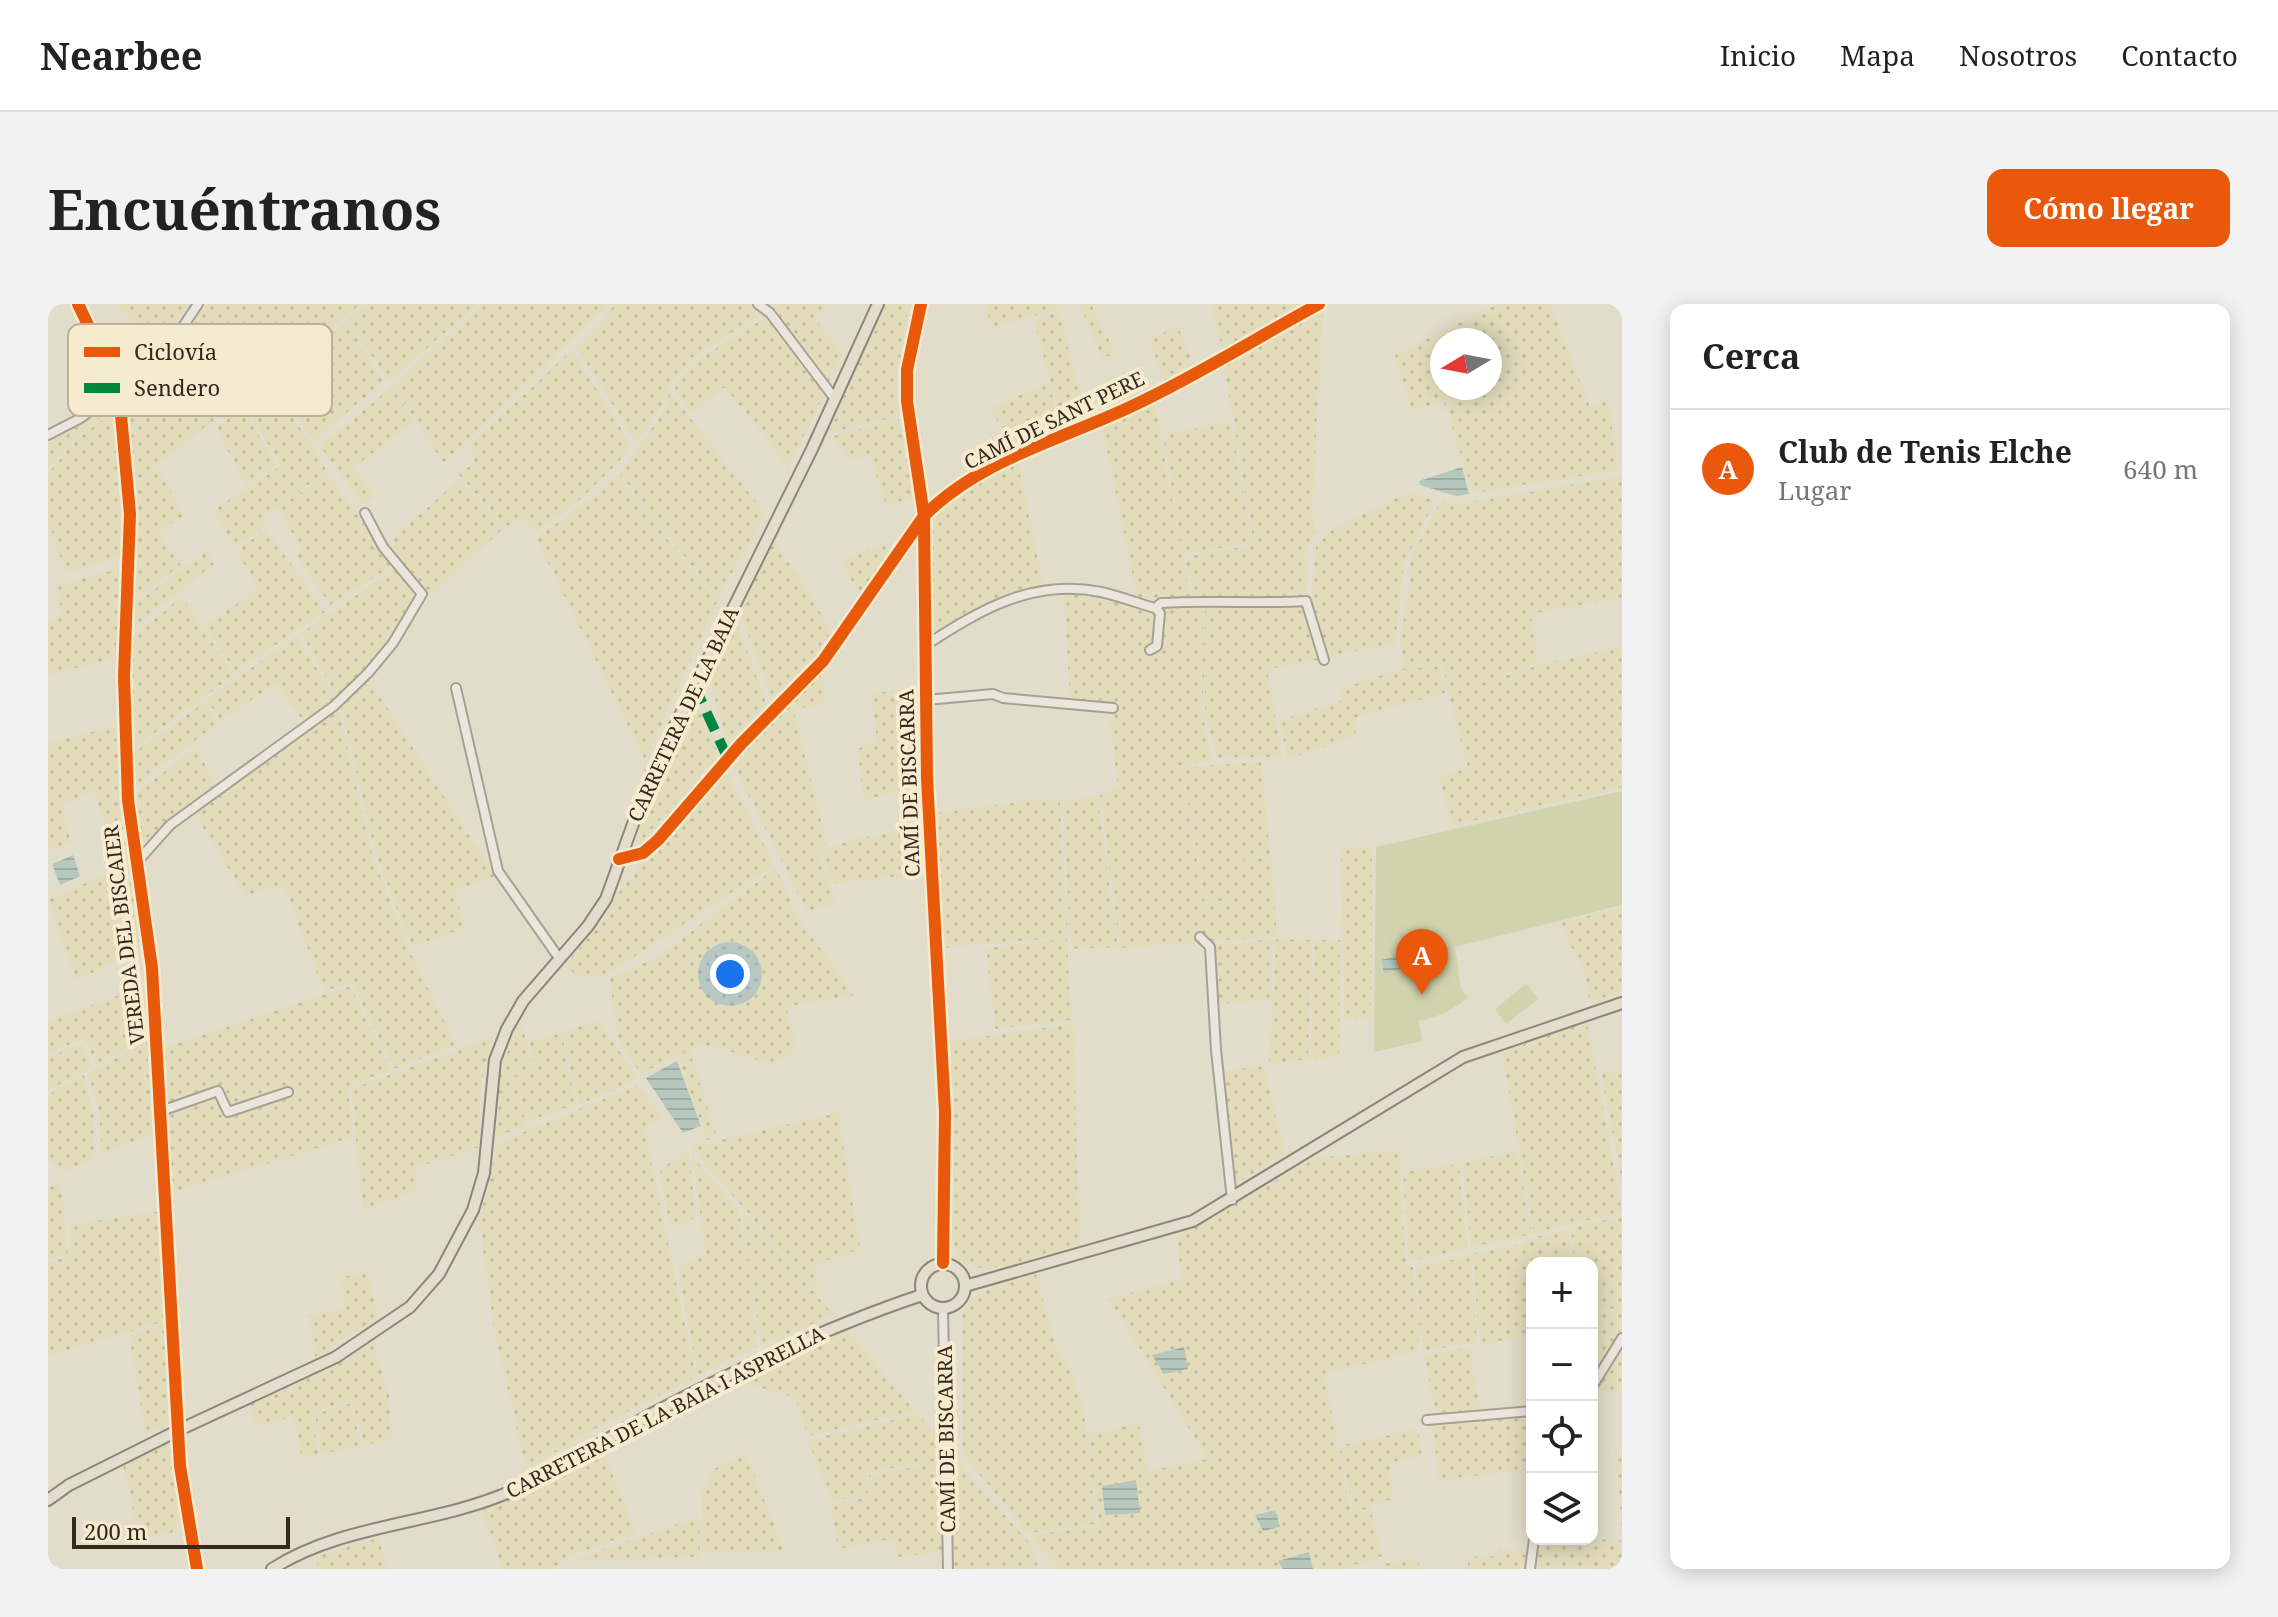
<!DOCTYPE html>
<html lang="es">
<meta charset="utf-8">
<style>
body{margin:0;font-family:"Noto Serif",serif;background:#f2f2f2;color:#222}
.controls{position:absolute;right:24px;bottom:24px;display:grid;overflow:hidden;border-radius:16px;box-shadow:0 4px 20px #0003}
.controls button{width:72px;height:72px;display:grid;place-items:center;padding:0;border:0;border-bottom:2px solid #e0e0e0;background:#fff;color:#222;font:40px sans-serif}
.compass{position:absolute;left:1382px;top:24px;width:72px;height:72px;border-radius:50%;background:#fff;box-shadow:0 4px 20px #0003;rotate:260deg}
.scale{position:absolute;left:24px;bottom:20px;width:218px;box-sizing:border-box;padding-left:8px;border:4px solid #35291d;border-top:0;font-size:22px;line-height:28px;white-space:nowrap;color:#35291d;-webkit-text-stroke:6px #f5ebcf;paint-order:stroke}
.you{position:absolute;left:682px;top:670px;width:28px;height:28px;margin:-20px;border:6px solid #fff;border-radius:50%;background:#1a73e8;box-shadow:0 0 0 12px #1a73e833}
.badge{display:grid;place-items:center;width:52px;height:52px;border-radius:50%;background:#ea580c;color:#fff;font-size:26px;font-weight:700}
.pin{position:absolute;translate:-50% -66px;filter:drop-shadow(0 2px 4px #0008)}
.pin::after{content:'';position:absolute;top:42px;width:28px;height:24px;background:inherit;clip-path:polygon(0 0,100% 0,50% 100%)}
.list{margin:0;padding:0;list-style:none}
h2{display:flex;justify-content:space-between;align-items:center;height:104px;margin:0;padding:0 32px;font-size:34px}
h2 small{font-size:26px;font-weight:400;color:#767676}
.list li{display:grid;grid-template-columns:52px 1fr auto;gap:24px;align-items:center;box-sizing:border-box;height:120px;padding:0 32px;border-top:2px solid #e0e0e0}
.list b{display:block;font-size:30px;white-space:nowrap}
.list p{margin:0;font-size:26px;white-space:nowrap;color:#767676}
.list em{font-size:26px;font-style:normal;color:#767676}
.icon{flex:none;width:44px;height:44px;fill:none;stroke:currentColor;stroke-width:2;stroke-linecap:round;stroke-linejoin:round}
.map{position:relative;flex:none;width:1574px;height:1265px;overflow:hidden;border-radius:16px}
header{display:flex;align-items:center;gap:48px;box-sizing:border-box;height:112px;padding:0 40px;background:#fff;border-bottom:2px solid #e0e0e0}
header strong{font-size:38px}
nav{display:flex;gap:44px;margin-inline-start:auto;font-size:28px}
.intro{display:flex;align-items:center;justify-content:space-between;box-sizing:border-box;height:192px;padding:0 48px}
h1{margin:0;font-size:56px}
.button{padding:20px 36px;border-radius:16px;background:#ea580c;color:#fff;font-size:28px;font-weight:700}
main{display:flex;gap:48px;padding:0 48px}
aside{flex:1;background:#fff;border-radius:16px;box-shadow:0 4px 20px #0003}
.map>svg:first-child{display:block}
.farmland{fill:url(#farmland-dots);fill-rule:evenodd}
.green{fill:#d1d3ac}
.water{fill:url(#water-rules)}
.lines{fill:none;stroke-linecap:round;stroke-linejoin:round}
.minor-casing{stroke:#a7a194;stroke-width:12}
.major-casing{stroke:#8d867a;stroke-width:14}
.minor{stroke:#eae6dc;stroke-width:8}
.major{stroke:#e2ddcd;stroke-width:10}
.quiet{stroke:#00873e;stroke-width:10;stroke-dasharray:20 10;stroke-linecap:butt}
.cycleway-casing{stroke:#f5ebcf;stroke-width:17}
.cycleway{stroke:#e8590c;stroke-width:12}
.labels{text-anchor:middle;dominant-baseline:central;stroke-width:8;stroke-linejoin:round;paint-order:stroke}
.street-label{font-size:20px;fill:#35291d;stroke:#f5ebcf}
.key{fill:#f5ebcf;stroke:#bbb19a;stroke-width:2}
.key-label{font-size:22px;fill:#35291d}
</style>
<header>
<strong>Nearbee</strong>
<nav><a>Inicio</a><a>Mapa</a><a>Nosotros</a><a>Contacto</a></nav>
</header>
<div class="intro"><h1>Encuéntranos</h1><a class="button">Cómo llegar</a></div>
<main>
<div class="map">
<svg width="1574" height="1265" viewBox="0 0 1574 1265">
<defs>
<pattern id="farmland-dots" width="8" height="8" patternUnits="userSpaceOnUse" patternTransform="scale(2)"><rect width="8" height="8" fill="#e2dcbb"/><path d="M2 2h.1M6 6h.1" fill="none" stroke="#c2bda0" stroke-width="1.8" stroke-linecap="round"/></pattern>
<pattern id="water-rules" width="6" height="5" patternUnits="userSpaceOnUse" patternTransform="scale(2)"><rect width="6" height="5" fill="#b6c8bd"/><path d="M0 2.5h6" fill="none" stroke="#9daca2"/></pattern>
</defs>
<rect width="100%" height="100%" fill="#e2dcca"/>
<path class="farmland" d="M67,0H140L123,24L107,15L96,27Z
M158,0H313L83,181L77,92L119,57Z
M320,0H431L340,77L300,16Z
M435,0H561L395,159L345,81Z
M567,0H707L715,9L645,53L625,76L609,110L588,138L528,43L549,25Z
M730,0H782L766,14L795,51L779,81L723,5Z
M839,0H861L847,84L851,112L778,130Z
M937,0H1009L1010,5L944,24Z
M1032,0H1049L1044,2L1068,50L1053,54Z
M1163,0H1258L1174,45Z
M1450,0H1502L1542,103L1560,96L1570,166L1425,189L1396,97L1364,107L1347,51ZM1394,36H1442V84H1394Z
M1275,5L1264,207L1267,230L1257,244L1258,292L1215,296L1145,291L1137,253L1206,241L1176,61Z
M1011,8L1037,112L1014,122L986,15Z
M719,12L776,91L740,163L677,83L643,109L626,87L629,78L647,58Z
M298,17L335,78L265,137L226,74Z
M1130,22L1145,61L1117,77L1101,36Z
M524,46L583,140L571,158L536,192L489,228L474,212L458,223L411,171L426,158L422,141Z
M222,75L279,167L213,215L218,222L187,243L166,206L233,162L194,97Z
M1001,78L1012,122L963,143L943,104Z
M344,83L366,118L305,164L327,191L316,201L272,142Z
M622,88L717,209L670,295L571,169L615,109Z
M1106,97L1142,292L1108,296L1089,293L1054,121Z
M64,98L65,104L24,136L0,165V135Z
M194,103L228,161L198,180L168,125Z
M66,106L75,251L18,269L0,217V170L26,138Z
M851,115L867,194L838,201L822,150L804,157L781,133Z
M1183,118L1204,239L1135,250L1115,131Z
M969,155L995,280L962,288L918,309L883,331L882,213L917,184Z
M110,163L135,212L110,227L133,261L85,297V182Z
M279,170L346,261L282,301L247,250L253,245L230,204Z
M569,171L669,298L597,457L488,234L547,192Z
M1574,172V294L1483,310L1490,358L1432,380L1400,388L1395,360L1356,363L1352,337L1361,284V256L1393,197L1412,200Z
M411,176L456,224L380,293L344,247L347,232Z
M1361,188L1387,197L1356,259L1347,340L1280,352L1263,295L1268,242L1285,225Z
M218,225L277,308L187,368L157,321L211,285L188,247Z
M725,234L784,327L751,369L723,393L692,307Z
M833,240L844,246L812,292L793,257Z
M159,247L166,260L85,324V301Z
M74,264L67,354L0,371V318L15,311L7,282Z
M347,264L370,290L334,346L289,392L253,330Z
M1016,288L1091,302L1154,299L1157,354L1154,407L1164,456L1132,461L1157,602L1185,597L1181,565L1183,595L1158,600L1134,463L1213,458L1222,550L1180,559L1223,553L1229,632L1072,644L1052,491L1070,482L1059,401L1022,397Z
M134,293L186,371L86,444L81,434L83,334Z
M1258,299L1276,355L1219,365L1234,453L1169,454L1157,409V300L1212,304Z
M687,313L718,399L679,441L661,373Z
M249,332L287,394L255,417L228,379L173,417L158,395Z
M1574,343V483L1403,522L1391,473L1420,464L1401,390L1491,361Z
M1392,362L1397,389L1308,413L1307,432L1240,455L1231,417L1295,396L1292,385L1352,365Z
M772,366L778,399L748,405L746,393Z
M321,375L447,572L407,587L416,624L364,643L327,548L293,402Z
M873,382L875,482L815,496L810,445L829,436L824,390Z
M743,396L779,540L769,546L788,600L759,607L683,456Z
M157,398L170,419L85,484L84,450Z
M648,398L671,452L593,537L588,526L610,469Z
M290,403L324,550L362,648L408,741L346,765L304,679L276,687L235,580L197,592L146,509Z
M67,422L82,556L70,561L46,488L13,501L23,539L0,546V439Z
M148,444L168,480L95,537L85,491Z
M679,470L726,561L558,671L527,672L519,659L554,617L568,592L606,546Z
M1049,491L1070,643L1023,645L1014,498Z
M985,496L1012,498L1020,633L894,644L887,515L890,509Z
M875,523L877,570L784,579L773,546L808,535Z
M1324,543L1323,714L1296,715L1293,545Z
M82,559L96,634L79,652L28,677L0,596Z
M728,564L747,609L806,691L738,703L749,745L723,760L664,742L648,741L593,770L571,736L561,675L609,653Z
M1574,603V689L1542,697L1535,667L1512,619Z
M1019,635L1023,716L947,725L938,644Z
M1225,635L1222,696L1169,700L1165,642Z
M1228,635L1264,636L1260,755L1221,760Z
M1266,636H1292L1291,753L1262,755Z
M96,682L101,733L48,761L37,734L0,750V717Z
M302,682L343,765L300,783L305,833L123,889L120,797L113,745Z
M550,715L590,775L531,801L518,746L519,728Z
M473,716L483,756L466,763L478,821L448,833L451,767Z
M1539,718L1574,908L1486,929L1454,748Z
M1025,720L1032,940L957,963L925,964L910,951L903,932L898,738Z
M516,728V746L528,800L479,818L467,764L486,757L481,738Z
M445,733L431,788V843L366,864L370,887L315,906L303,785Z
M99,738L105,829L54,851L51,809L40,769Z
M34,739L43,763L0,787V754Z
M641,745L669,833L659,836L630,752Z
M1215,762L1237,849L1183,883L1174,767Z
M1574,766V879L1553,769Z
M36,771L46,811V853L15,869L0,855V791Z
M589,781L615,814L596,824L648,1073L568,1113L478,1165L446,1025L431,917L450,839Z
M790,809L812,945L767,960L770,990L643,843Z
M1350,846L1358,962L1365,963L1372,1019L1370,1047L1276,1070L1302,1206L1305,1205L1291,1142L1370,1125L1374,1152L1341,1159L1345,1195L1311,1204L1322,1203L1334,1252L1294,1265H1011L982,1231L1051,1223L1040,1149L1044,1147L1041,1131L1091,1119L1099,1167L1160,1155L1061,995L1134,975L1128,932L1269,854Z
M640,847L649,913L622,924L612,865Z
M1469,847L1484,930L1423,943L1415,859Z
M644,852L691,907L701,962L709,1042L650,1071L630,964L658,950Z
M1411,860L1419,945L1361,957L1355,868Z
M12,877L20,950L0,955V885Z
M112,907L117,1017L0,1052V958L24,952L21,921Z
M694,907L786,1011L713,1041Z
M1574,912V1004L1544,1007V959H1526L1523,924Z
M1520,926L1523,959H1484V1030L1432,1041L1424,950L1475,940L1478,935Z
M1422,952L1429,1038L1375,1047L1368,964Z
M320,968L329,1014L267,1053L261,1012L296,1004L294,973Z
M988,970L1007,1040L1025,1073L1036,1108L1048,1220L980,1229L914,1149V1007L924,994L952,980Z
M1574,1006V1024L1544,1075V1009Z
M118,1020L123,1101L120,1120L98,1129L81,1031Z
M799,1026L867,1107L760,1132L747,1093L694,1079V1072Z
M325,1040L341,1090L343,1135L316,1141L304,1096L264,1108L270,1151L254,1154L245,1113L208,1121L200,1099L276,1068Z
M1421,1044L1432,1106L1388,1111L1376,1051Z
M1568,1049H1574V1089L1546,1087Z
M304,1099L313,1142L273,1150L267,1110Z
M870,1110L888,1133L890,1157L818,1168L820,1191L783,1197L760,1136Z
M1484,1110V1165L1391,1176L1384,1119Z
M124,1135L131,1217L124,1229L91,1233L75,1161Z
M1567,1142L1574,1143V1228Z
M555,1146L587,1228L515,1255L505,1265H455L432,1205L495,1179Z
M698,1150L736,1246L654,1248V1188L666,1165Z
M903,1150L984,1242L990,1262L906,1265Z
M890,1159L894,1248L850,1253L844,1235L790,1245L783,1200L822,1193L821,1171Z
M651,1213L652,1253L525,1256Z
M330,1234L340,1265H271L267,1253Z
M1544,1234L1574,1237V1265L1489,1263L1491,1235Z
M1452,1245L1481,1248L1479,1265H1420V1253L1452,1252Z
M1370,1254L1372,1265H1337L1336,1260Z"/>
<path class="green" d="M1574,487V601L1407,643L1413,685L1420,694C1404,705 1392,713 1371,717L1374,737L1326,748L1328,543Z
M1478,680L1490,695L1458,720L1447,705Z"/>
<path class="water" d="M1414,163L1421,190L1408,192L1372,181L1371,177Z
M25,551L32,572L12,581L4,560Z
M1353,651L1356,664L1336,669L1333,656Z
M629,757L653,822L635,829L598,774Z
M1136,1043L1140,1065L1116,1070L1104,1051Z
M1088,1176L1092,1209L1057,1211L1054,1182Z
M1227,1206L1232,1223L1215,1227L1207,1211Z
M1261,1248L1265,1265H1235L1230,1257Z"/>
<g class="lines">
<g class="minor-casing">
<path id="minor" d="M30,0L61,65L72,100L82,210L76,372L80,496L104,664L132,1162L149,1265
M710,0L722,9L787,95
M873,0L859,66V97L876,212L879,474L897,808L895,959
M0,131L31,115L112,57L150,0
M1107,304L1113,299C1162,296 1210,300 1258,297L1276,356
M878,341C932,306 985,274 1053,288C1071,292 1089,299 1107,304L1112,309L1109,342L1102,346
M408,384L450,567L511,654
M878,396L945,390L955,394L1065,404
M571,555L595,549L610,536L693,440L775,357L876,212C931,156 1012,136 1082,103C1147,73 1208,34 1271,0
M90,557L122,521L286,402L321,368L345,339L374,290L335,243L317,209
M1152,633L1162,643L1168,746L1184,896
M113,807L170,787L180,808L240,788
M895,1004L900,1265
M1544,1083L1574,1034
M1379,1116L1484,1107
M1482,1265L1486,1235"/>
</g>
<g class="major-casing">
<path id="major" d="M873 982a22 22 0 1 1 44 0a22 22 0 1 1-44 0Z
M917,982L1145,917L1415,753L1574,699
M0,1196L21,1181L131,1126L288,1053L362,1003L391,970L425,906L436,869L447,756L459,725L475,697L540,622L558,595L603,470L764,145L830,0
M224,1265C293,1220 384,1221 459,1189C514,1166 561,1132 613,1105C698,1061 784,1021 874,991"/>
</g>
<use href="#minor" class="minor"/>
<use href="#major" class="major"/>
<path class="quiet" d="M646,381L680,455"/>
<g class="cycleway-casing">
<path id="cycleway" d="M30,0L61,65L72,100L82,210L76,372L80,496L104,664L132,1162L149,1265
M873,0L859,66V97L876,212L879,474L897,808L895,959
M571,555L595,549L610,536L693,440L775,357L876,212C931,156 1012,136 1082,103C1147,73 1208,34 1271,0"/>
</g>
<use href="#cycleway" class="cycleway"/>
</g>
<g class="labels">
<g class="street-label">
<text transform="translate(1006 116) rotate(-26)">CAMÍ DE SANT PERE</text>
<text transform="translate(635 410) rotate(-65)">CARRETERA DE LA BAIA</text>
<text transform="translate(861 479) rotate(-92)">CAMÍ DE BISCARRA</text>
<text transform="translate(76 631) rotate(-97)">VEREDA DEL BISCAIER</text>
<text transform="translate(617 1108) rotate(-27)">CARRETERA DE LA BAIA I ASPRELLA</text>
<text transform="translate(898 1135) rotate(-91)">CAMÍ DE BISCARRA</text>
</g>
</g>
<rect x="20" y="20" width="264" height="92" rx="12" class="key"/>
<rect x="36" y="43" width="36" height="10" fill="#e8590c"/>
<rect x="36" y="79" width="36" height="10" fill="#00873e"/>
<g class="key-label">
<text x="86" y="56">Ciclovía</text>
<text x="86" y="92">Sendero</text>
</g>
</svg>
<div class="controls">
<button>+</button>
<button>−</button>
<button><svg class="icon" aria-label="locate" viewBox="0 0 24 24"><circle cx="12" cy="12" r="6"/><path d="M12 2v4M12 18v4M2 12h4M18 12h4"/></svg></button>
<button><svg class="icon" aria-label="layers" viewBox="0 0 24 24"><path d="M12 4l9 5-9 5-9-5zM3 14l9 5 9-5"/></svg></button>
</div>
<svg class="compass" viewBox="-18 -18 36 36"><path d="M0-13l5 13h-10z" fill="#e53935"/><path d="M0 13l5-13h-10z" fill="#767676"/></svg>
<div class="scale">200 m</div>
<div class="you"></div>
<div class="pin badge" style="left:1374px;top:691px">A</div>
</div>
<aside>
<h2>Cerca<small></small></h2>
<ul class="list">
<li><span class="badge">A</span><div><b>Club de Tenis Elche</b><p>Lugar</p></div><em>640 m</em></li>
</ul>
</aside>
</main>
